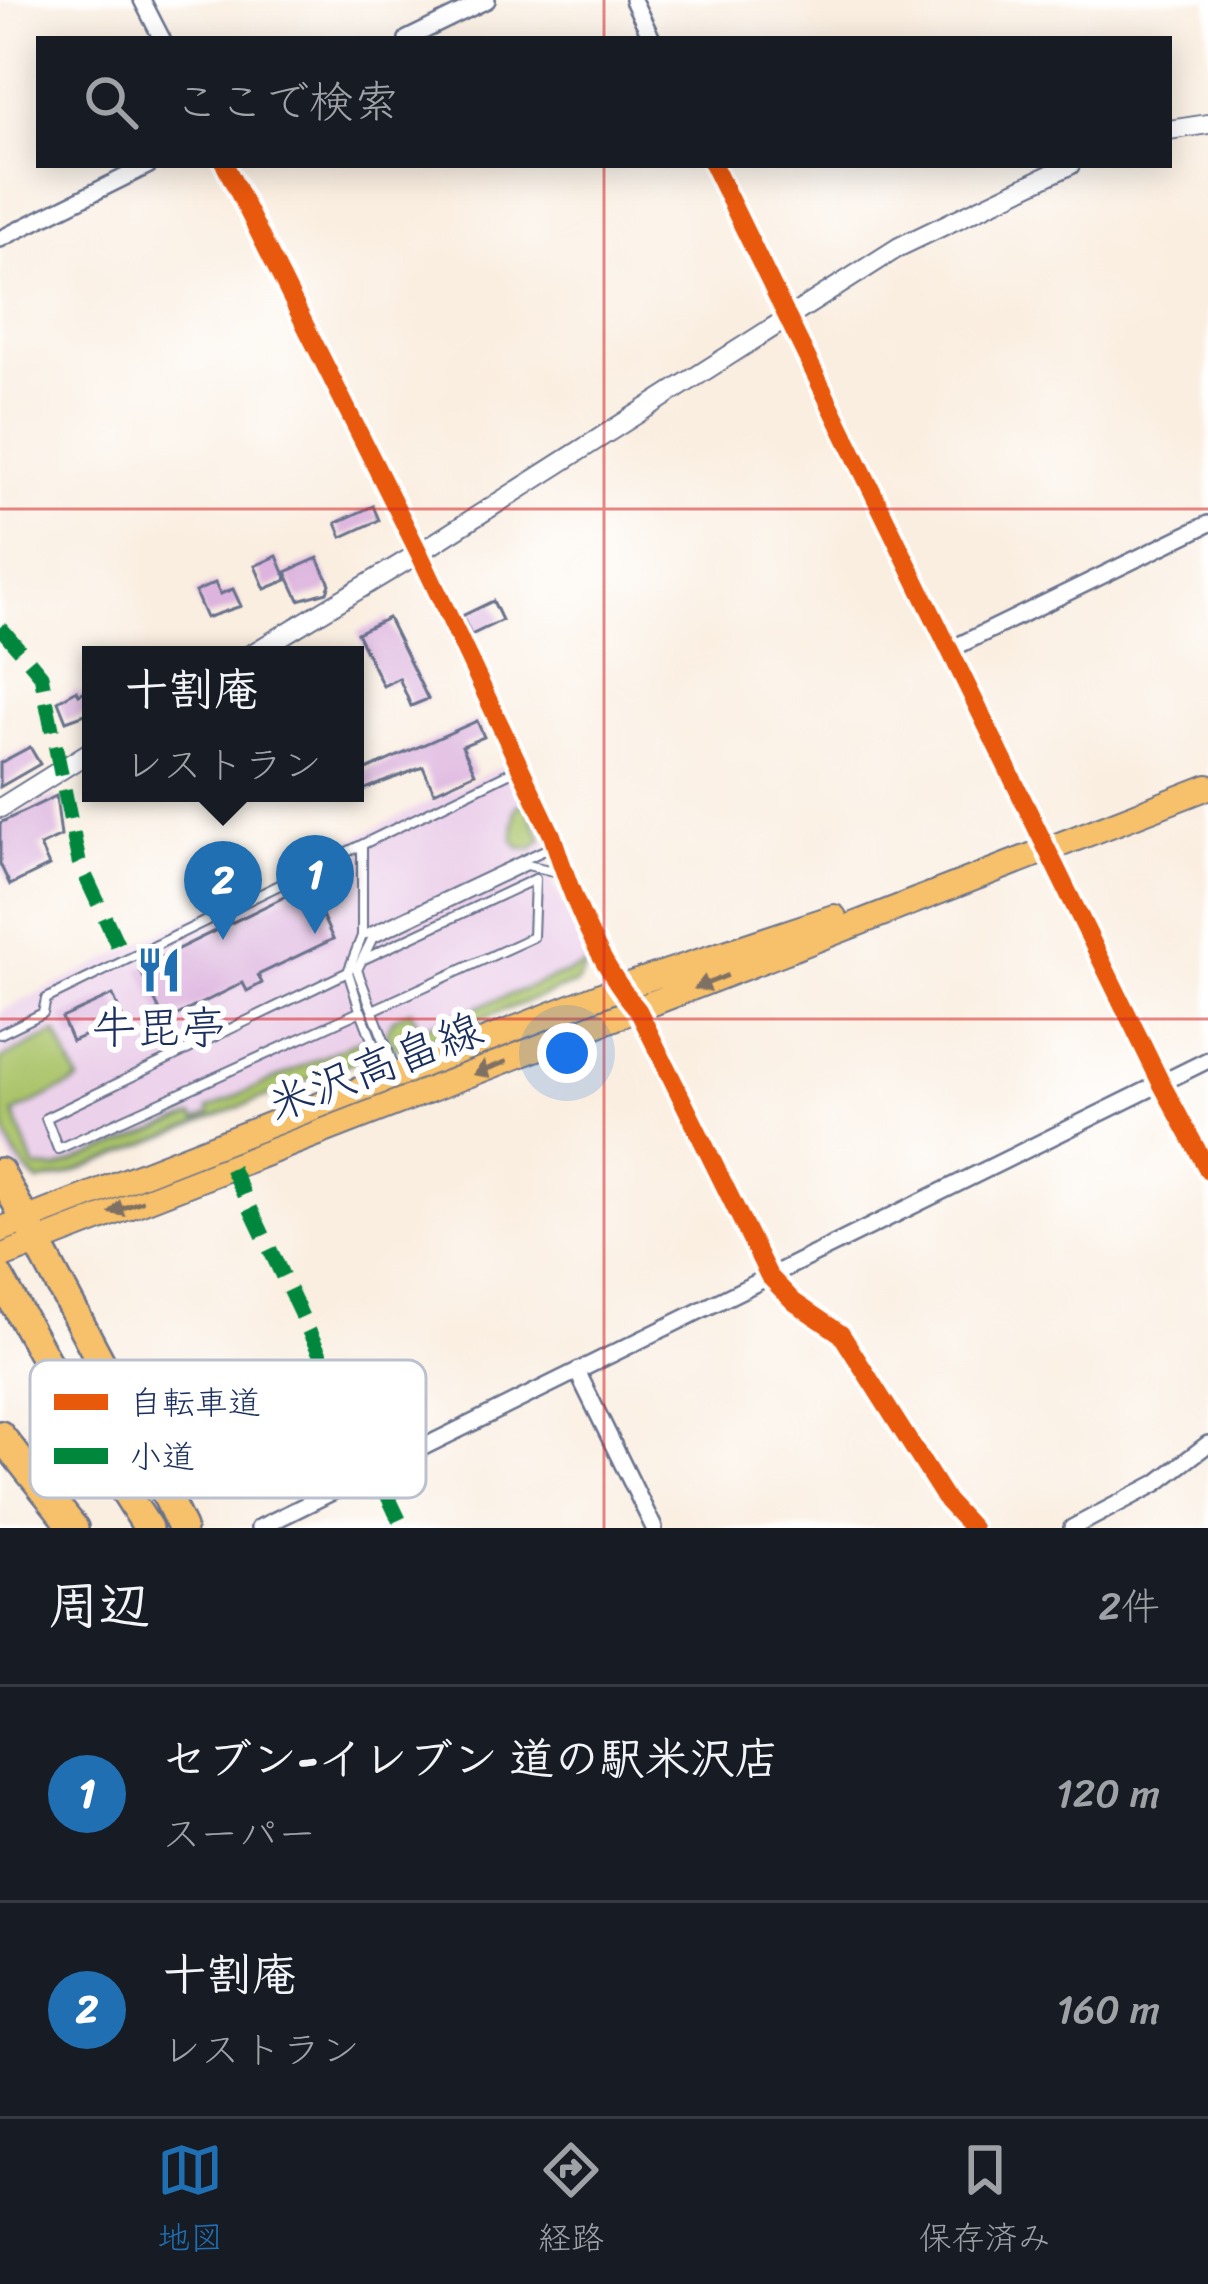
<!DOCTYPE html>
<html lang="ja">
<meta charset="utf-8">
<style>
body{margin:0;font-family:Sriracha,"Klee One",sans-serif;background:#242831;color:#f1f3f6}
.you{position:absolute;left:567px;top:1053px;width:42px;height:42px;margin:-30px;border:9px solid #fff;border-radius:50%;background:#1a73e8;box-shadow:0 0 0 18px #1a73e833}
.badge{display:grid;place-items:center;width:78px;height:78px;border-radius:50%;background:#1f6fb2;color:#fff;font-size:39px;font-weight:700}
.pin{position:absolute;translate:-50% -99px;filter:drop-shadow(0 3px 6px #0008)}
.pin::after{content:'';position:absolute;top:63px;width:42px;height:36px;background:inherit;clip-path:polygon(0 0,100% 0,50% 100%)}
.popup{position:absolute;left:82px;top:646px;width:282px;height:156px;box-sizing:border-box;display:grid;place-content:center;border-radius:0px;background:#171b24;filter:drop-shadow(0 3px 9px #0005);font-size:39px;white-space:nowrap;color:#9ea1a6}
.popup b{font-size:45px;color:#f1f3f6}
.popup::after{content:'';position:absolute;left:50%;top:100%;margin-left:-24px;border:24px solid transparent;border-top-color:#171b24}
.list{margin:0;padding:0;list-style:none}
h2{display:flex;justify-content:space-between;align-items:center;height:156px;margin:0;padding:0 48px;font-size:51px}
h2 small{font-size:39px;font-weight:400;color:#9ea1a6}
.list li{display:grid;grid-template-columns:78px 1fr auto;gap:36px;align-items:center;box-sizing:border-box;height:216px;padding:0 48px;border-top:3px solid #363941}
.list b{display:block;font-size:45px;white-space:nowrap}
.list p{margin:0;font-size:39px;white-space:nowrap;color:#9ea1a6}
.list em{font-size:39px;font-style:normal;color:#9ea1a6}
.icon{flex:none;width:66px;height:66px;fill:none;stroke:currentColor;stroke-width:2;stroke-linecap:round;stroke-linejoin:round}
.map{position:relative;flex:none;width:1208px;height:1528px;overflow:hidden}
.search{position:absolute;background:#171b24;box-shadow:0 6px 30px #0003;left:36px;right:36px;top:36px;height:132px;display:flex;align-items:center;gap:30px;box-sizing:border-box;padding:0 42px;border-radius:0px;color:#9ea1a6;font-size:45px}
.sheet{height:588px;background:#171b24}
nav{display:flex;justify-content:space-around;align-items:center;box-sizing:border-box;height:168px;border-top:3px solid #363941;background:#171b24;font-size:33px;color:#9ea1a6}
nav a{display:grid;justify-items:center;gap:6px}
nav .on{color:#1f6fb2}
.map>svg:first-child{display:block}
.built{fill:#ecd1ea}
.green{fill:#abc46a;stroke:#637a64;stroke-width:3}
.building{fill:#ddb4de}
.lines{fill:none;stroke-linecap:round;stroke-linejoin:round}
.service-casing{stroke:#69728c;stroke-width:12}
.minor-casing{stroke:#69728c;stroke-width:20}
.tertiary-casing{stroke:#69728c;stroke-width:22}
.primary-casing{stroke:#69728c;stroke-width:28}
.motorway-casing{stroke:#69728c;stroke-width:32}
.service{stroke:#fff;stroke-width:8}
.minor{stroke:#fff;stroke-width:15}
.tertiary{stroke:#fff;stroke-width:18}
.primary{stroke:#f7c06b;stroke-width:24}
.motorway{stroke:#f7c06b;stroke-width:27}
.quiet{stroke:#00873e;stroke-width:15;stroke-dasharray:30 15;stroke-linecap:butt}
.cycleway-casing{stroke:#fff;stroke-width:26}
.cycleway{stroke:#e8590c;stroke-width:18}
.oneway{fill:#7e7064}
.grid{fill:none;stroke:#d62828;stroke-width:3;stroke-opacity:0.55}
.labels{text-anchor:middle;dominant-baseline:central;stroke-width:12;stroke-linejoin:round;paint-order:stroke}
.poi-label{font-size:45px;fill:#1b2f5e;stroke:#fff}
.street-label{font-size:45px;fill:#1b2f5e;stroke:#fff}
.key{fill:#fff;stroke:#bbc1cf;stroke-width:3}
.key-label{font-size:33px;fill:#1b2f5e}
</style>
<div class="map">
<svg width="1208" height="1528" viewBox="0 0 1208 1528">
<rect width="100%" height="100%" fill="#fff"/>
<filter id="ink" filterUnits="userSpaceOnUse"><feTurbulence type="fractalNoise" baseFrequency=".00833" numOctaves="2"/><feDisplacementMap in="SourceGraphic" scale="24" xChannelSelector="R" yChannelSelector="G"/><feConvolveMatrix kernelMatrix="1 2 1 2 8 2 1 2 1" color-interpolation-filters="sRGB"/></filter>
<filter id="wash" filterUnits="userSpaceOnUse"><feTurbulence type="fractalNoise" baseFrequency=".004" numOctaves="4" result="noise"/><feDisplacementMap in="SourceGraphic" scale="48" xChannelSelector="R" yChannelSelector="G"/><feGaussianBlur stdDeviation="2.7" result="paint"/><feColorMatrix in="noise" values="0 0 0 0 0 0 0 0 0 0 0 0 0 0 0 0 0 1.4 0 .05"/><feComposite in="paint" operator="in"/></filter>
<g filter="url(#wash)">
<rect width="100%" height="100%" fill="#faeee0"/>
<path class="built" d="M506,764L545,838L553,883L592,964L578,983L401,1050L393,1048L64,1179L37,1184L15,1168L0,1142V1012Z"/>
<path class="green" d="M519,804L525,805L542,838L532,849L520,848L513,840L515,809Z
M587,965L577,983L400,1049L393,1046L386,1032L394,1018L411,1010L420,1029Z
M56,1033L79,1081L14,1113L35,1168L56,1169L193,1116L196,1121L210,1115L208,1109L362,1039L369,1056L65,1176L38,1182C0,1148 0,1114 0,1060Z"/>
<g id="blocks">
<path class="building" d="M373,506L379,520L342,537L336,523Z
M277,556L287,580L265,589L255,566Z
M318,558L330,584L327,592L299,600L286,572Z
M215,583L220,594L233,589L241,606L206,618L195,592Z
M493,601L502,620L471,635L462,616Z
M388,618L428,699L411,706L399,678L383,686L357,633Z
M91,689V712L66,721L58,701L77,690L79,694Z
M477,721L484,737L462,746L475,773L434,792L423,767L355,793V775Z
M30,747L40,764L0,787V763Z
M56,796L61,836L40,846L49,866L10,885L0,864V823Z
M317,881L330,906L320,911L333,939L258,975L262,983L247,991L243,983L165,1021L139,968Z
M113,995L125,1025L102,1036L99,1029L72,1041L62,1018Z"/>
</g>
</g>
<g filter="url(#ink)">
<use href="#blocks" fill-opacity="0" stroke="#69728c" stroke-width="3"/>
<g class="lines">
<g class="service-casing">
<path id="service" d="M362,845V936
M362,960L535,879L533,937L373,1010
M348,972L46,1118L58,1149L361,1011L386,1076
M360,1010L348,972L362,936L553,846
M0,1034L43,1013L46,999L519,768
M396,1072L357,970L372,939L527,865L562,873"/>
</g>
<g class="minor-casing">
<path id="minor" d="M142,0L162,39
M633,0L652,39
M407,39L487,0
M225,165L419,553L552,835C571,895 597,962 638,1010L769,1276L794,1302L841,1334L947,1501L972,1528
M713,165L1161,1083L1208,1170
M0,239L149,165
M951,649L1208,524
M577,1371L654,1528
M259,1528L1208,1060
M1072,1528L1157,1483L1208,1444"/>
</g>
<g class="tertiary-casing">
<path id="tertiary" d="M1169,130L1208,124
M250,655L419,553L899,247L1070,165
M0,808L91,751"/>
</g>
<g class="primary-casing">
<path id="primary" d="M0,1230L619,988L834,917
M0,1257L1208,787"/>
</g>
<g class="motorway-casing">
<path id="motorway" d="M0,1172L114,1387L182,1528
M0,1278L77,1416L148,1528
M0,1435L74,1528"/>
</g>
<use href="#service" class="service"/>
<use href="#minor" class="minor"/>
<use href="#tertiary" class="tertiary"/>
<use href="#primary" class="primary"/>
<use href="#motorway" class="motorway"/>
<path class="quiet" d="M0,627L41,675L79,862L119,948
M231,1168L403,1528"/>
<g class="cycleway-casing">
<path id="cycleway" d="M225,165L419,553L552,835C571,895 597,962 638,1010L769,1276L794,1302L841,1334L947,1501L972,1528
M713,165L1161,1083L1208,1170"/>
</g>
<use href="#cycleway" class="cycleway"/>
</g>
<defs><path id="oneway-solid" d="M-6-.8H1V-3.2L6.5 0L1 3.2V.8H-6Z" transform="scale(3)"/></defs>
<g class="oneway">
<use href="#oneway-solid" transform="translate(711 982) rotate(158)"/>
<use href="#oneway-solid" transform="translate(490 1068) rotate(159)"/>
<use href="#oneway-solid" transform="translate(126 1207) rotate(160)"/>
</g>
</g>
<path class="grid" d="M604,0V39M604,165V1528M0,509H1208M0,1019H1208"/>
<defs>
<g id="restaurant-bare" transform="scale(3.6)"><path d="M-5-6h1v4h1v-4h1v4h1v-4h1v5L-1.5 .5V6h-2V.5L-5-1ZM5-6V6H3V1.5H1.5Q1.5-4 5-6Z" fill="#1f6fb2" stroke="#fff" stroke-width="2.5" paint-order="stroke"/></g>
</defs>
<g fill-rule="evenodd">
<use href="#restaurant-bare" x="159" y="970"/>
</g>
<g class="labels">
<g class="poi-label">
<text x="159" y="1028">牛毘亭</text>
</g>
<g class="street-label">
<text transform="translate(375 1067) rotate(-21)">米沢高畠線</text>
</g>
</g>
<rect x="30" y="1360" width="396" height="138" rx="18" class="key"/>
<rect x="54" y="1394" width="54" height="16" fill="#e8590c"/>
<rect x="54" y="1448" width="54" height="16" fill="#00873e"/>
<g class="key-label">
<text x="129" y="1414">自転車道</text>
<text x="129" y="1468">小道</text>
</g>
</svg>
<div class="you"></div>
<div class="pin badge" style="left:315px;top:934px">1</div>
<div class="pin badge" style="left:223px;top:940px">2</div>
<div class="popup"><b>十割庵</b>レストラン</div>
<div class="search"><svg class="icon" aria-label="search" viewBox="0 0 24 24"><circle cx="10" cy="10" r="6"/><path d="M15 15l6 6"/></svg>ここで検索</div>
</div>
<section class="sheet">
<h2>周辺<small>2件</small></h2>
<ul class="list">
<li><span class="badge">1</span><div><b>セブン-イレブン 道の駅米沢店</b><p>スーパー</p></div><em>120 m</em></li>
<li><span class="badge">2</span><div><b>十割庵</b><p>レストラン</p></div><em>160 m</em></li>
</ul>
</section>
<nav>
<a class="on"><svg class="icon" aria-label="map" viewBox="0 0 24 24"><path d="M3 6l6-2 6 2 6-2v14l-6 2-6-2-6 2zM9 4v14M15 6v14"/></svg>地図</a>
<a><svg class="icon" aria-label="directions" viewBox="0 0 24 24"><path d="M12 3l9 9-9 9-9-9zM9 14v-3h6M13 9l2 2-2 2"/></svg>経路</a>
<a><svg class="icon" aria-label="saved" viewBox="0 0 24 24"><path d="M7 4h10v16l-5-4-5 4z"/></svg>保存済み</a>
</nav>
